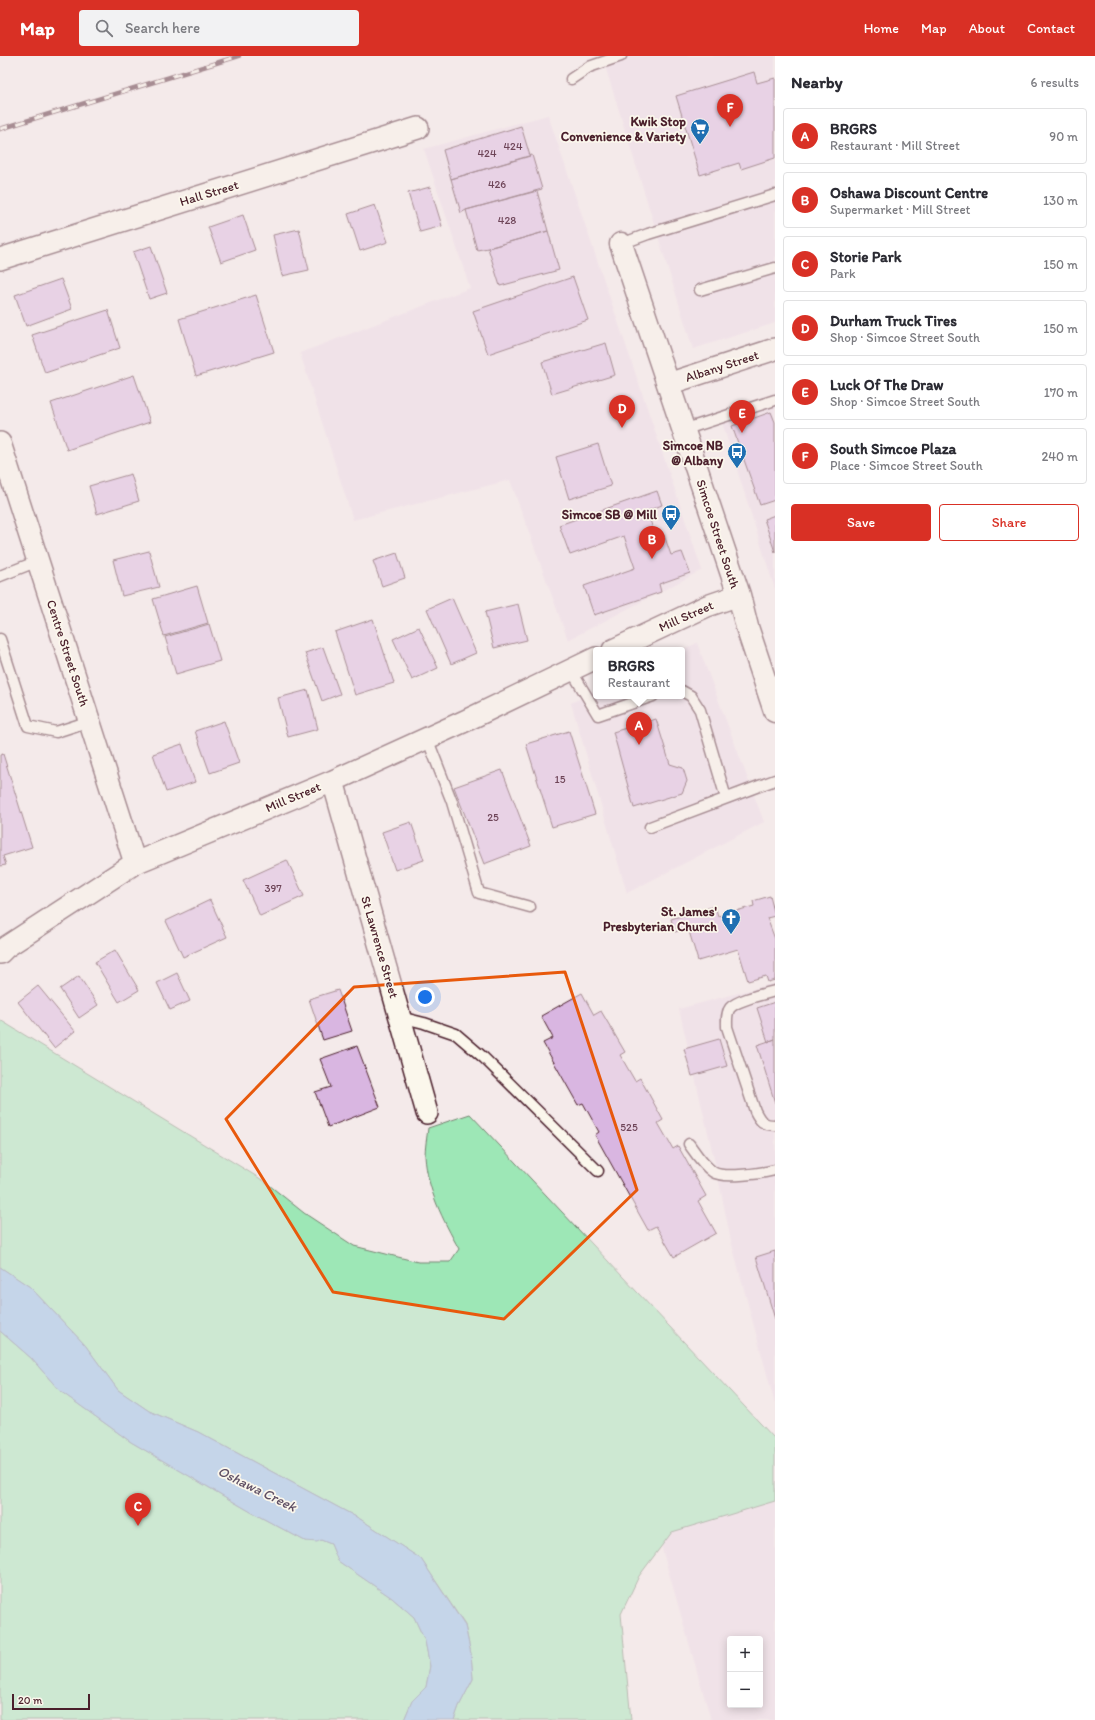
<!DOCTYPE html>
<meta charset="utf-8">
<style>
body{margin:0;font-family:Itim,sans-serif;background:#f2f2f3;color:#2b2b33}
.controls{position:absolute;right:12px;bottom:12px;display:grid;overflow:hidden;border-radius:4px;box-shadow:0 2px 10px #0003}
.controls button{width:36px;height:36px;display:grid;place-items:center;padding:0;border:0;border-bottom:1px solid #e1e1e2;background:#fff;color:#2b2b33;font:20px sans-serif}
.scale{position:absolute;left:12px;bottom:10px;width:78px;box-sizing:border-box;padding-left:4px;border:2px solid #4a1f2b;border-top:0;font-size:11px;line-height:14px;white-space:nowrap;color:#4a1f2b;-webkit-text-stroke:3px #fbf7ec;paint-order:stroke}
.you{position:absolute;left:425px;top:941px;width:14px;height:14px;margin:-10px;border:3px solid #fff;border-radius:50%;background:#1a73e8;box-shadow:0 0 0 6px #1a73e833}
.badge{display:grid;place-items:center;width:26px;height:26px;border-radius:50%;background:#d93025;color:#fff;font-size:13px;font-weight:700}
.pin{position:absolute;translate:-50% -33px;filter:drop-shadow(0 1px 2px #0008)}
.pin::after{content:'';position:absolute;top:21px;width:14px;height:12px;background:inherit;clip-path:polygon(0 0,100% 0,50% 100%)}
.popup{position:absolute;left:593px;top:591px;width:92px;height:52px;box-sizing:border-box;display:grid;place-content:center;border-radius:4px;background:#fff;filter:drop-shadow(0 1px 3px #0005);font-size:13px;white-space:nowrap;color:#7c7c81}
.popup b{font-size:15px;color:#2b2b33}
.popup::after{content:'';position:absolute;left:50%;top:100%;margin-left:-8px;border:8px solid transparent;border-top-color:#fff}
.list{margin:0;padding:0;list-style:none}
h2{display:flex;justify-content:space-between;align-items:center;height:52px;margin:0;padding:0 16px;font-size:17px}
h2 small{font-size:13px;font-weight:400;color:#7c7c81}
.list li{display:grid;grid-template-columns:26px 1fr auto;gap:12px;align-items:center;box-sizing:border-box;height:56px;margin:0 8px 8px;padding:0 8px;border:1px solid #e1e1e2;border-radius:4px}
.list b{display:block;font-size:15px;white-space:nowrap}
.list p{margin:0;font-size:13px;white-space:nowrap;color:#7c7c81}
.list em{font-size:13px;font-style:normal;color:#7c7c81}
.actions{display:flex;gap:8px;padding:12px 16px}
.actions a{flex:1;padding:9px 0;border:1px solid #d93025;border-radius:4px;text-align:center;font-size:14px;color:#d93025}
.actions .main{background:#d93025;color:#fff}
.icon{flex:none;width:22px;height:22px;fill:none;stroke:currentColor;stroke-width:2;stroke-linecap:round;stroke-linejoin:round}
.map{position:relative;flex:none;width:775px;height:1664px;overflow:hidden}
header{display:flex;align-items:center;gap:24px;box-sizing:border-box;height:56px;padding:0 20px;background:#d93025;color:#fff}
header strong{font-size:19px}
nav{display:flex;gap:22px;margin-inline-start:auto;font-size:14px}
.search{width:280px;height:36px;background:#f2f2f3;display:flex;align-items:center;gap:10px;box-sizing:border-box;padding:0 14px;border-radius:4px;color:#7c7c81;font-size:15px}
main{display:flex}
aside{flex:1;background:#fff}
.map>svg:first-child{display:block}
.built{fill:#ecdae7;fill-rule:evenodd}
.green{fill:#9de7b6;stroke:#748370}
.water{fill:#8dbde8;stroke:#727e9c}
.building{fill:#d9b6e1;stroke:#4a1f2b}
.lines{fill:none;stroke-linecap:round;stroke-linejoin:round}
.service-casing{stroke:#4a1f2b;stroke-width:13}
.minor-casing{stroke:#4a1f2b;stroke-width:24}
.secondary-casing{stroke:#4a1f2b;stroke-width:25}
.service{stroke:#fbf7ec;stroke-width:10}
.minor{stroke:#fbf7ec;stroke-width:21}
.secondary{stroke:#fbf7ec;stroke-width:22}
.rail-casing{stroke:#4a1f2b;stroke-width:4.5}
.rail{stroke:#fbf7ec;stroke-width:3;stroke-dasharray:9;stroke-linecap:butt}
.marked{fill:none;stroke:#e8590c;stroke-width:3;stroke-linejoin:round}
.labels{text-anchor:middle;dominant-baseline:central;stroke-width:3.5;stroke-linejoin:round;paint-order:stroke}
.number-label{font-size:11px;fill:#6e4558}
.poi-label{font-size:13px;font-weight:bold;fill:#4a1f2b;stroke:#fbf7ec;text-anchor:end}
.street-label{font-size:13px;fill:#4a1f2b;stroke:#fbf7ec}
.water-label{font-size:14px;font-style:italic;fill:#5e4e64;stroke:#fbf7ec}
</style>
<header>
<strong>Map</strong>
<div class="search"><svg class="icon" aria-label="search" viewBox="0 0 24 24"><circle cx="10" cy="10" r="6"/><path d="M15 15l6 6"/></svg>Search here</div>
<nav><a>Home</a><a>Map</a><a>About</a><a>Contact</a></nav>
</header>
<main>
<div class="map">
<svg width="775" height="1664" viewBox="0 0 775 1664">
<rect width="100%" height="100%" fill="#f4eaea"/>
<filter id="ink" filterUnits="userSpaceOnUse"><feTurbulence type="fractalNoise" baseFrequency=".025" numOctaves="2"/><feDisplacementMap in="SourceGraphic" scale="8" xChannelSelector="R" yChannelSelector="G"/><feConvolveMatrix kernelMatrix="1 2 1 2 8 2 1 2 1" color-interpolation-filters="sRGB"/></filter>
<g filter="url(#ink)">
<path class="built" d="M602,0H775V267L693,293Z
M548,59L702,514L568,584L510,424L353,464L300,297L470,232L424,93Z
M775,341V533L720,360Z
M697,587L764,766L627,837L571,647L596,635V640H682V594Z
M775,927V1348L731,1185L716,1111L679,953Z
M775,1400V1664H711L648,1444ZM730,1583H760V1649H730Z"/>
<path class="green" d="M0,964L264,1125L304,1157L354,1190L418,1206H450L459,1193C443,1164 427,1133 425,1100C425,1091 427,1081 428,1072L470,1058L775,1383V1445L672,1476L639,1520L621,1558L631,1664H454L459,1650L473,1623L471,1598L465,1569L421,1503L360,1463L198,1376L149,1355L118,1334L85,1289L30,1231L0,1211Z
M0,1275L31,1302L60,1335L131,1386L251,1456L305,1485L321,1484L331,1488L338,1505L392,1542L414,1561L425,1585L430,1610L426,1631L412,1645L404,1664H0Z"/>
<path class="water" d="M0,1211L30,1231L85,1289L118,1334L149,1355L198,1376L360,1463L421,1503L465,1570L471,1598L473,1623L459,1650L454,1664H404L412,1645L426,1631L430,1610L425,1585L414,1561L392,1542L338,1505L331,1488L321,1484L317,1486L305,1485L251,1456L131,1386L60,1335L31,1302L0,1275Z"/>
<path class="building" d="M754,16L757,27L775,22V102L741,113L739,107L700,119L676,40Z
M521,70L530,100L451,123L443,94Z
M532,99L542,133L466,154L461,157L451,123Z
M430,131L442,170L420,176L408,137Z
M537,135L548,175L488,192L477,194L466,154Z
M375,149L388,186L360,195L348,158Z
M243,159L255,194L221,206L208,171Z
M299,173L309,214L282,220L273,179Z
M548,175L559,214L500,230L488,192Z
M151,190L167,237L149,243L133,196Z
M573,221L588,264L488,298L473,255Z
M61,223L72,253L26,270L15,239Z
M256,239L274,296L196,320L179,263Z
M108,254L120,292L45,317L32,279Z
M606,287L615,319L552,338L542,306Z
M134,319L150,366L67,394L51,347Z
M771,356L775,366V444L760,449L732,370Z
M598,388L611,430L569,443L556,401Z
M131,418L139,445L97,458L89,430Z
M657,435L662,449L647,455L656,482L664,479L671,499L682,496L690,517L659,528L661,536L594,559L584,530L635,512L624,480L570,499L559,469Z
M775,459V496L764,463Z
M149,495L159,531L122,540L113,504Z
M397,497L405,522L382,530L373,505Z
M197,530L208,567L164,580L153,543Z
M452,542L476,597L451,608L427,553Z
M518,548L527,584L494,592L485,556Z
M373,563L394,627L355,639L335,576Z
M209,568L220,605L176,618L165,581Z
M419,571L438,612L412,624L393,583Z
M323,591L340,638L322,645L305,597Z
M308,634L318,673L288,681L278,642Z
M656,663L670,708L683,712L687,725L682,737L634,752L613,676Z
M224,665L239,707L210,717L195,675Z
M569,675L595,758L552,771L526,688Z
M182,688L195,726L166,736L153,698Z
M3,698L32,791L3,800L6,809L0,810V699Z
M502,714L531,790L484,808L454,731Z
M411,766L424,804L395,814L382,776Z
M287,804L304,840L260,860L243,824Z
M770,840L775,860L767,862L775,883V924L768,926L766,920L748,925L738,893L698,905L688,872L675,876L671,863L715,850L718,860L754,850L753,845Z
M210,844L227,881L183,901L166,865Z
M115,894L139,934L119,946L95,906Z
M177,917L190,945L170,954L157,927Z
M79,920L98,949L79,962L60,933Z
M38,930L75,975L54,992L18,946Z
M338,934L352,975L323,984L309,943Z
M582,937L594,959L601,955L625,996L620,999L635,1025L640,1022L663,1064L658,1067L673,1093L678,1090L706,1140L698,1145L716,1177L674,1201L656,1170L648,1174L595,1079L599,1076L583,1047L578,1049L543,987L553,982L541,960Z
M775,946V983L768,986L757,952Z
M719,983L727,1010L692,1020L684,993Z
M775,983V1047L757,989Z
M357,990L380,1051L328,1071L315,1036L331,1031L320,1003Z
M775,1195V1263L756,1201Z"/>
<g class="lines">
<g class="service-casing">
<path id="service" d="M571,23L589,11L621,0
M621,188L648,178L775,139
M700,234L775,212
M683,374L775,344
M0,520L38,505
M0,583L28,670L56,676L90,665
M571,614L598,659L653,640
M682,635L691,640L700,654L726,742
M427,682L452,746L479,837L530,851
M650,771L775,724
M775,935C764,938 737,944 730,952C726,957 727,965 727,971L755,1055C760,1065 763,1069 775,1069
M400,961L424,967L456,978L484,1002L598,1115
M689,1088C696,1098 703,1109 713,1116C723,1123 763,1117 775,1114"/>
</g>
<g class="minor-casing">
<path id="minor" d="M0,203L418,72
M668,328L775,293
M0,387L135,807
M613,594L707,550L739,539
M333,725L427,1057
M0,897L6,891L135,807L333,725L465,665L596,602"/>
</g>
<g class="secondary-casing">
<path id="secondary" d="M621,188L739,539L747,571L775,655"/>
</g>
<use href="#service" class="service"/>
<use href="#minor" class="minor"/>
<use href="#secondary" class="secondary"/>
<g class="rail-casing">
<path id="rail" d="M0,73L239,0"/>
</g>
<use href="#rail" class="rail"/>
</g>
</g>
<path d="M0 0H775V1664H0ZM565,916L637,1134L504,1263L333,1236L226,1063L354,931Z" fill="#f4eaea" fill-opacity=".55" fill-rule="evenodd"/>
<path class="marked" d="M565,916L637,1134L504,1263L333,1236L226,1063L354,931Z"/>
<defs>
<g id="supermarket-pin" transform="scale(1)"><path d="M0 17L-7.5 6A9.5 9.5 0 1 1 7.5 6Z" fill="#1f6fb2" stroke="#fbf7ec"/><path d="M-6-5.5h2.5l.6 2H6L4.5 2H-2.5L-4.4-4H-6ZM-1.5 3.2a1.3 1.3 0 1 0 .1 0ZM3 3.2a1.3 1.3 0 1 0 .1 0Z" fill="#fff"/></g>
<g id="bus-pin" transform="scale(1)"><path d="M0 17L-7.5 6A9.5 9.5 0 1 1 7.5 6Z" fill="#1f6fb2" stroke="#fbf7ec"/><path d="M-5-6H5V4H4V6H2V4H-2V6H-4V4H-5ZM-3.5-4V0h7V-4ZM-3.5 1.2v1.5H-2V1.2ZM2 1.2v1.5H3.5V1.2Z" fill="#fff"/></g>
<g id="church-pin" transform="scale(1)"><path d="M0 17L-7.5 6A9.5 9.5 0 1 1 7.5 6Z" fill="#1f6fb2" stroke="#fbf7ec"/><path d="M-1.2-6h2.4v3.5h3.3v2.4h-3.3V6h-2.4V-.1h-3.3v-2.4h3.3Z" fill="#fff"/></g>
</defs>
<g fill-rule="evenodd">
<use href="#supermarket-pin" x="700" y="72"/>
<use href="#bus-pin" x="737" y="396"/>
<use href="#bus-pin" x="671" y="458"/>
<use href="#church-pin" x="731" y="862"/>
</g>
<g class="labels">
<g class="number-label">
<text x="513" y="90">424</text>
<text x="487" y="97">424</text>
<text x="497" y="128">426</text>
<text x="507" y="164">428</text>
<text x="560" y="723">15</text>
<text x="493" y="761">25</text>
<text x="273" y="832">397</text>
<text x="629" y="1071">525</text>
</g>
<g class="poi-label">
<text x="686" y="65">Kwik Stop<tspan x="686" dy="15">Convenience &amp; Variety</tspan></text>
<text x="723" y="389">Simcoe NB<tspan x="723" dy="15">@ Albany</tspan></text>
<text x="657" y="458">Simcoe SB @ Mill</text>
<text x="717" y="855">St. James'<tspan x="717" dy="15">Presbyterian Church</tspan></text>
</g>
<g class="street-label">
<text transform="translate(209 137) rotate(-17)">Hall Street</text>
<text transform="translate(722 310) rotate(-18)">Albany Street</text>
<text transform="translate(718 478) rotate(72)">Simcoe Street South</text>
<text transform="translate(686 560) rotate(-24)">Mill Street</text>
<text transform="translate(68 597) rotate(72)">Centre Street South</text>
<text transform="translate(293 741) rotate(-23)">Mill Street</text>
<text transform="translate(380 891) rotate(74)">St Lawrence Street</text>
</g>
<g class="water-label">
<text transform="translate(257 1433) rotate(26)">Oshawa Creek</text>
</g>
</g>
</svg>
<div class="controls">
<button>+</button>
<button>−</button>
</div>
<div class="scale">20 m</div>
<div class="you"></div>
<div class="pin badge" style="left:639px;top:689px">A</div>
<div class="popup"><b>BRGRS</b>Restaurant</div>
<div class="pin badge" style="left:652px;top:503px">B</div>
<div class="pin badge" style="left:138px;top:1470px">C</div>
<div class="pin badge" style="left:622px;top:372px">D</div>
<div class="pin badge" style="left:742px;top:377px">E</div>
<div class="pin badge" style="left:730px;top:71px">F</div>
</div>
<aside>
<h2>Nearby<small>6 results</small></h2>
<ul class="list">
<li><span class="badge">A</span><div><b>BRGRS</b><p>Restaurant · Mill Street</p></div><em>90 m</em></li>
<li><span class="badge">B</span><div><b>Oshawa Discount Centre</b><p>Supermarket · Mill Street</p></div><em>130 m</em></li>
<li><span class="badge">C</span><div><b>Storie Park</b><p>Park</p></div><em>150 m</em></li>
<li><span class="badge">D</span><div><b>Durham Truck Tires</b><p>Shop · Simcoe Street South</p></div><em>150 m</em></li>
<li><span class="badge">E</span><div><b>Luck Of The Draw</b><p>Shop · Simcoe Street South</p></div><em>170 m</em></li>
<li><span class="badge">F</span><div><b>South Simcoe Plaza</b><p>Place · Simcoe Street South</p></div><em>240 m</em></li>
</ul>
<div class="actions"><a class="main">Save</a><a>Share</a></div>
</aside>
</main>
